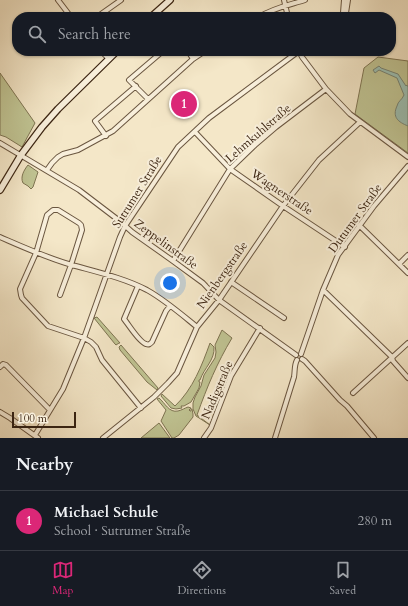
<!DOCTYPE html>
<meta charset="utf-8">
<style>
body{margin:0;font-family:Cardo,serif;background:#242831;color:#f1f3f6}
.scale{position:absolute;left:12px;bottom:10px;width:64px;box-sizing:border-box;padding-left:4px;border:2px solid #3c2512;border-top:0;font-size:11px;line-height:14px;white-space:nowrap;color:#3c2512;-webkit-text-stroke:3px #f8efdb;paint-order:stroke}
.you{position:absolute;left:170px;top:283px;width:14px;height:14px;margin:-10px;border:3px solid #fff;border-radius:50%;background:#1a73e8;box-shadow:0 0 0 6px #1a73e833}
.badge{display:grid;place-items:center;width:26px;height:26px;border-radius:50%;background:#db2777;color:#fff;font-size:13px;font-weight:700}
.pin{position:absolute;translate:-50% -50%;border:2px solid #fff;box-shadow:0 1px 4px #0006}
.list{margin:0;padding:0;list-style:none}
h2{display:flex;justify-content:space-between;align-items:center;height:52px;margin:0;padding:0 16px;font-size:17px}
h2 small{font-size:13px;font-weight:400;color:#9ea1a6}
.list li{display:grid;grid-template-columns:26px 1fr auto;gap:12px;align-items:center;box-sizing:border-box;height:60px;padding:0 16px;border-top:1px solid #363941}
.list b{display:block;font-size:15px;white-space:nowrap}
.list p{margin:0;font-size:13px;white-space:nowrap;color:#9ea1a6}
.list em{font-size:13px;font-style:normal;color:#9ea1a6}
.icon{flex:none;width:22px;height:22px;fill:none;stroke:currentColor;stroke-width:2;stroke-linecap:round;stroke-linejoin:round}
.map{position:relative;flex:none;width:408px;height:438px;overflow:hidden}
.search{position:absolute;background:#171b24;box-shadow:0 1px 3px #0004;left:12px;right:12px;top:12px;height:44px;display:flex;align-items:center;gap:10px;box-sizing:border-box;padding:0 14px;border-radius:16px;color:#9ea1a6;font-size:15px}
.sheet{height:112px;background:#171b24}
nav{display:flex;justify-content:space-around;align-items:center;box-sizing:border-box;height:56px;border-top:1px solid #363941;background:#171b24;font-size:11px;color:#9ea1a6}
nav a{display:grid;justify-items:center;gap:2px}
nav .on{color:#db2777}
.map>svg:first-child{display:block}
.green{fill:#c0c493;stroke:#7e7452}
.water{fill:#9cc0b4;stroke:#768273}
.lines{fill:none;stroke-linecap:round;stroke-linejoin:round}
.street-casing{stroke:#6a5640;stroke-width:6}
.secondary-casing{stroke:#3c2512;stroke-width:8}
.street{stroke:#f8efdb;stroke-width:4}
.secondary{stroke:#f8efdb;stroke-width:5.5}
.labels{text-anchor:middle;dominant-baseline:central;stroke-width:4;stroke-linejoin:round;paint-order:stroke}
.street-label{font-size:12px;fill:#3c2512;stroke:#f8efdb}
</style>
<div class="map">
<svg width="408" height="438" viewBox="0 0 408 438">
<rect width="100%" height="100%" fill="#f4e7c8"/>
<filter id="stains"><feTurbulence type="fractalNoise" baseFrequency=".005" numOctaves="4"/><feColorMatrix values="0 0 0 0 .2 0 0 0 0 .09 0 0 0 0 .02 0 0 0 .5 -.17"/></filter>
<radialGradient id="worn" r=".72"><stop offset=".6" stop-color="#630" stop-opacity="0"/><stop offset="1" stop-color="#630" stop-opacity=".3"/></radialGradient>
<path class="green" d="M378,57L408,61V153L359,117L355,114L364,68Z
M0,73L35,123L22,147L6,137L0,135Z
M28,165L38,172L33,187L31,189L28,186L23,183C20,177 24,170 28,165Z
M97,317L120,343H119L116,345L115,344L94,318Z
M222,330L232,338C217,363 207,387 197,415L210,425L196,416L193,409V403L195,397L201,386L204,375L215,358L216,352L215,345Z
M210,343L214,347C215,360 204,368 200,380H199V382H200L199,388L191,402L184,406H181L182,408L176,409L171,408L161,396L162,394L175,406C193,389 202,365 210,343Z
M121,345L158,388L157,390L147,382L120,350L119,347Z
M159,398C165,403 169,413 178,411C182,410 185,408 188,407L191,408L189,410L190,411H191V409H192L193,414V417L179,435L174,438H172L161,421L166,410L157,399Z
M159,423L170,438H141Z"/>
<path class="water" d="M379,66L381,68L398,74L406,86L407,85L408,87V126C398,122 392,117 397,106C398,101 402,100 404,95L397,78L379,70L375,73L373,70Z"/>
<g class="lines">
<g class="street-casing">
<path id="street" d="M58,0L71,17
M284,0L288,17
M348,0L346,13L349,17
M97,17L121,0
M259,17C273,8 289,5 305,0
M338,17L343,13L344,0
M101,51L109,59
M188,51L193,59
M299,51L302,57L326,89L350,114L408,157
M148,99L129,80L163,51
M195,132L230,169L283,206L345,247
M106,136L95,121L136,86
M0,143L79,190L121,222L132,232L173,261L203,283L219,300L296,355
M47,170L52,163L58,157L63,154L78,150L113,131L193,59L205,51
M359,225L408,273
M0,237C23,247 47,258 72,265C97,272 124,278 147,290C165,300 181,314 197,327
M173,261L230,169L255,145L276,127L326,89
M399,264L408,255
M231,282L284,318
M138,286L124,319C129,325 139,342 146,344C149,345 150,344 152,342L166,311L170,306
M323,290L392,357L393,361L408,378
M60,295L71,265L82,230L81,225L79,223L58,210H53L47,215L36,253L20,289L21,295L22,298L48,326L84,338L91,342L96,347L102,360L141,408
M301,354L323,290L338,255L374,206L408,166
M302,359L305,361L340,400L347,406L374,438
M0,367L3,364L6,365L50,410
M353,393L408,343
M0,412L10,418L38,438
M35,435L63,389L84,338L120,237L125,226L178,147L209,118L299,51
M103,438L154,397L168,383L177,373L197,327L219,300L283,206L319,160L360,122
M204,438L211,428L231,376L260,328
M275,438L294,377C295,372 294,365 297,360"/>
</g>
<g class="secondary-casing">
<path id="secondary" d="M151,17L170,0
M0,190L21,155L42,127L58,109L117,51"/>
</g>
<use href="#street" class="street"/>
<use href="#secondary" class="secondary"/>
</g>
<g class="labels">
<g class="street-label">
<text transform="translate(258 133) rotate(-41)">Lehmkuhlstraße</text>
<text transform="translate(137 192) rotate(-58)">Sutrumer Straße</text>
<text transform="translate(282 192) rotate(34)">Wagnerstraße</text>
<text transform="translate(355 218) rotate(-54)">Dutumer Straße</text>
<text transform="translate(166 244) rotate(36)">Zeppelinstraße</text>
<text transform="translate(222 275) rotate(-55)">Nienbergstraße</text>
<text transform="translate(217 390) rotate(-67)">Nadigstraße</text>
</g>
</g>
<rect width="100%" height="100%" filter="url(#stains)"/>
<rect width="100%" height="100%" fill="url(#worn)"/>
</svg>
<div class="scale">100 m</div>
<div class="you"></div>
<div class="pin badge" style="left:184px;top:104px">1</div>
<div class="search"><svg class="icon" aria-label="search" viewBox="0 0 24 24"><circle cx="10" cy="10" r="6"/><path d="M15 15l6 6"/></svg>Search here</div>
</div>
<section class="sheet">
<h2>Nearby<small></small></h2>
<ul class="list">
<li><span class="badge">1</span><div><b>Michael Schule</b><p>School · Sutrumer Straße</p></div><em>280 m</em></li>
</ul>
</section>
<nav>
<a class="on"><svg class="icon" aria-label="map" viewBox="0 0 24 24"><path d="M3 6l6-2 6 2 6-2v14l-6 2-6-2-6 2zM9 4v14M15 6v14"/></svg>Map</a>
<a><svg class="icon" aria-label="directions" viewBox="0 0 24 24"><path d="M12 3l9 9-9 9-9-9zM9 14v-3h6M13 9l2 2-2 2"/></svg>Directions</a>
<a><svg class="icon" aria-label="saved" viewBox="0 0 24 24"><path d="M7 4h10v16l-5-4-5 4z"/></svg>Saved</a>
</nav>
